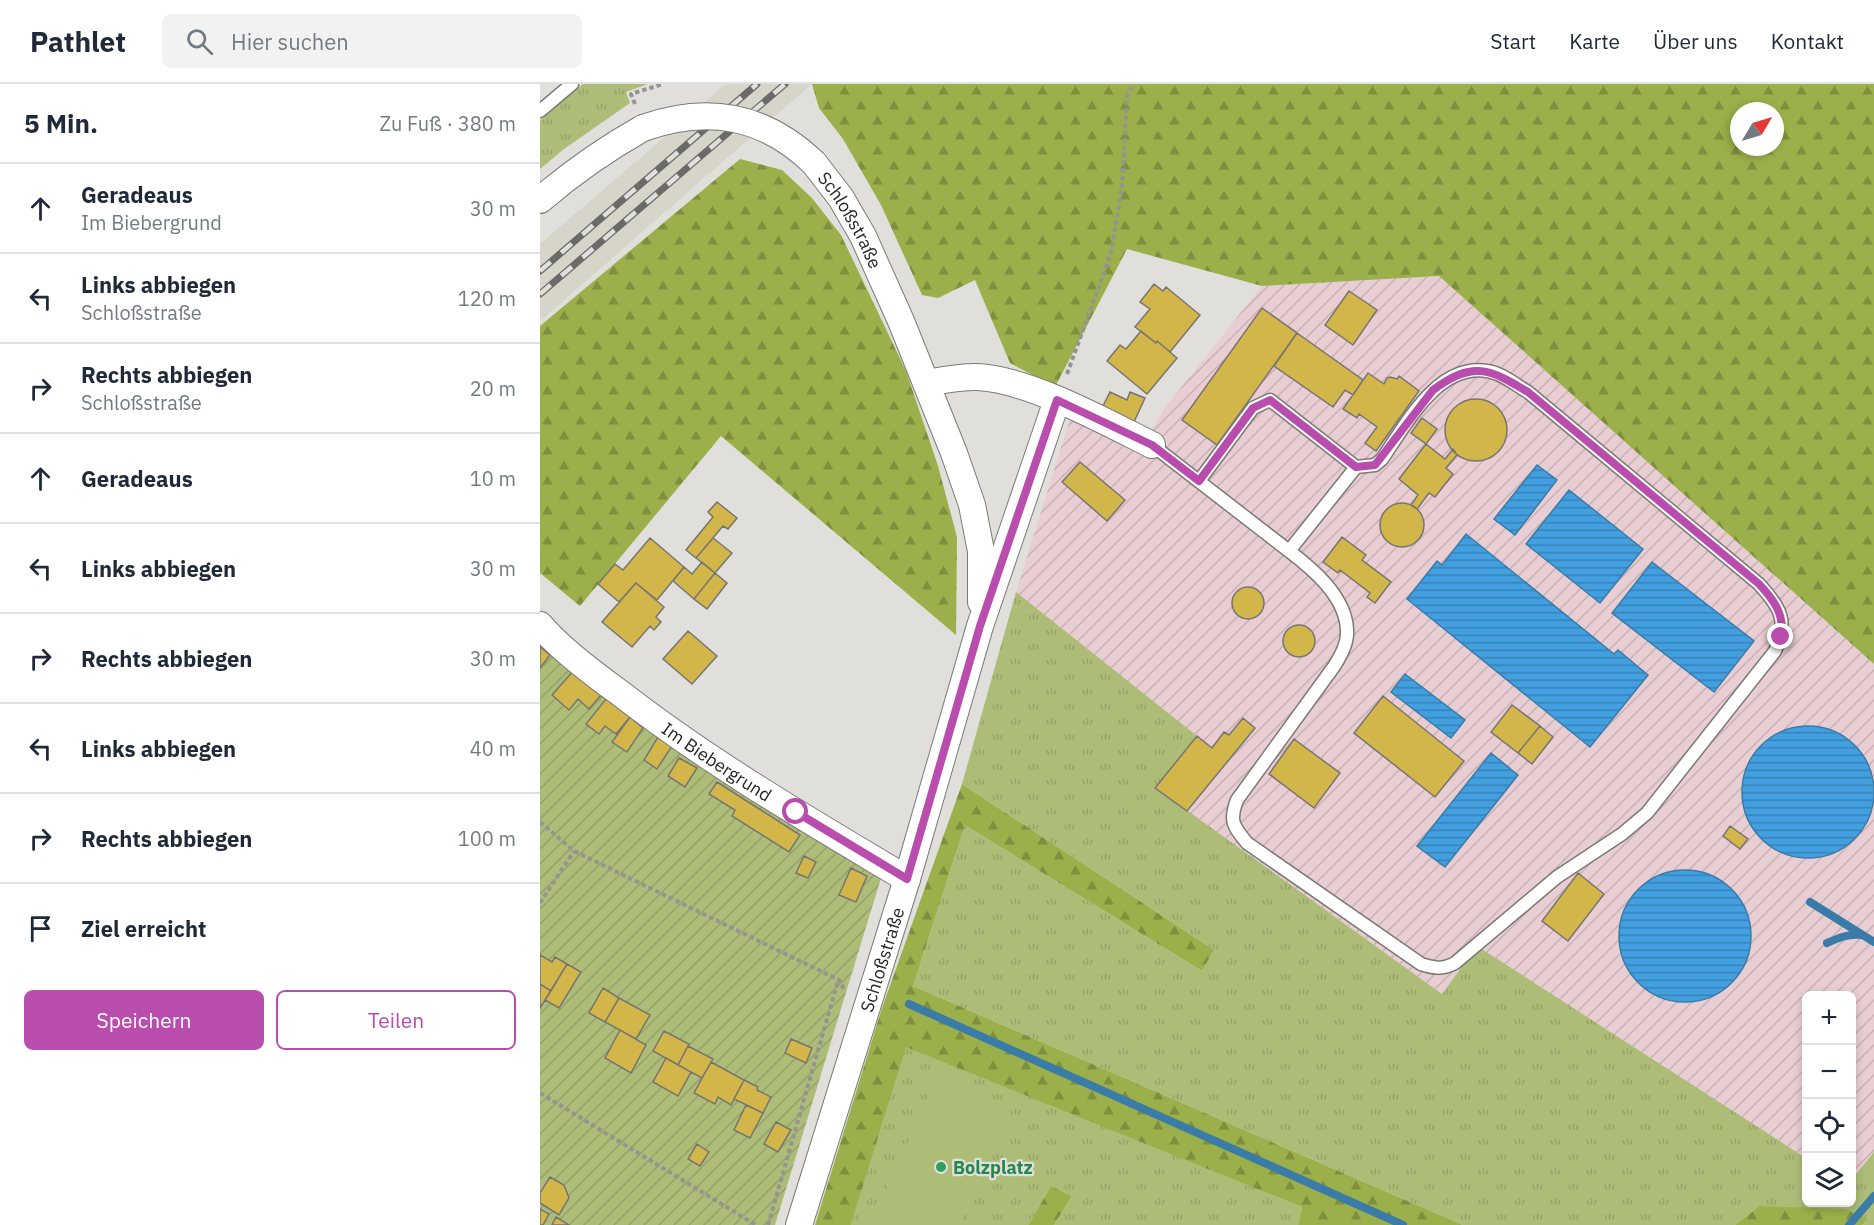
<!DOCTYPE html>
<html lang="de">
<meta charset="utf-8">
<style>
body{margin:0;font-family:"IBM Plex Sans",sans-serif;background:#f2f2f3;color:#1f2937}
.controls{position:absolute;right:18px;bottom:18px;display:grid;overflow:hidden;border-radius:9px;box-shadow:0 3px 9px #0003}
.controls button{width:54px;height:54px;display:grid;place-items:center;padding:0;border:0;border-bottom:2px solid #e0e1e3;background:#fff;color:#1f2937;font:30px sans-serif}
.compass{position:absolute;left:1190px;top:18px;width:54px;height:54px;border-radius:50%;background:#fff;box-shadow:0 3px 9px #0003;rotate:52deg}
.stop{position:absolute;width:18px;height:18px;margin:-14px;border:4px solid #b84dad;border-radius:50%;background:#fff}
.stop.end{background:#b84dad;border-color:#fff;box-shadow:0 2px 6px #0008}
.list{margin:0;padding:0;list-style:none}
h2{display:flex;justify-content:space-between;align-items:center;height:78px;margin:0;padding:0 24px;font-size:26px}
h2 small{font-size:20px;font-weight:400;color:#747a83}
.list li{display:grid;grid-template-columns:39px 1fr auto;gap:18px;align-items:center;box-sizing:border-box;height:90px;padding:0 24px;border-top:2px solid #e0e1e3}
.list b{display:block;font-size:22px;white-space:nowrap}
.list p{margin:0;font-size:20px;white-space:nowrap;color:#747a83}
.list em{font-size:20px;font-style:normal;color:#747a83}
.actions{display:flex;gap:12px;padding:18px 24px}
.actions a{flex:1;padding:14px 0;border:2px solid #b84dad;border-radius:9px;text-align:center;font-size:21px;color:#b84dad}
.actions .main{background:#b84dad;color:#fff}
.icon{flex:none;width:33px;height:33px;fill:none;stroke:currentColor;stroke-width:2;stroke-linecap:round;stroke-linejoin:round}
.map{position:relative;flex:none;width:1334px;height:1141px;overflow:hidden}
header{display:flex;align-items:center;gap:36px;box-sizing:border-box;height:84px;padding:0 30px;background:#fff;border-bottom:2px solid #e0e1e3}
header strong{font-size:28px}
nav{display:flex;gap:33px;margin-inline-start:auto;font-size:21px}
.search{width:420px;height:54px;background:#f2f2f3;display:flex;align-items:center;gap:15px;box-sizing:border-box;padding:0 21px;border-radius:9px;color:#747a83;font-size:22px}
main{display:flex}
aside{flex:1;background:#fff}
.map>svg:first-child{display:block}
.industrial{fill:url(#industrial-furrows)}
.built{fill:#d7d4c9}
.grass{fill:url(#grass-tufts)}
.forest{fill:url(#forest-firs);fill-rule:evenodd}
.garden{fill:url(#garden-furrows)}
.pitch{fill:#adbd78}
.water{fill:url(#water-rules);stroke:#3a7ba8;stroke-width:1.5}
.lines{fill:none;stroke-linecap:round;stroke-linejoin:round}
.stream{stroke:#3a7ba8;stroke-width:8}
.building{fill:#d2b64a;stroke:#767571;stroke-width:1.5}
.lane-casing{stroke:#7b7a77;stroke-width:15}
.street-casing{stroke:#7b7a77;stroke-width:28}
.path{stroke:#959491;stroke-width:4;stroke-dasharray:4.5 3;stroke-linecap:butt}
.lane{stroke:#fff;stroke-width:12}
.street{stroke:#fff;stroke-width:26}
.rail-casing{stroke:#6b6a68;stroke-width:7}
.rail{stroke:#e0dfdb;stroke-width:4.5;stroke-dasharray:14;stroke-linecap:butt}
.street-bridge-casing{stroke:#7b7a77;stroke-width:28;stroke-linecap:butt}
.street-bridge{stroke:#fff;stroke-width:26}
.route{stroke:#b84dad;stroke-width:8}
.leisure-dot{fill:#2e9e5b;stroke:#e0dfdb;stroke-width:2}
.labels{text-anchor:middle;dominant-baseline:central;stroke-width:4.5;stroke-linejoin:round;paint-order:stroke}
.street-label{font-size:18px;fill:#282726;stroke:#e0dfdb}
.leisure-label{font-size:18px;font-weight:bold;fill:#27864d;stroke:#e0dfdb;text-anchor:start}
</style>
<header>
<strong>Pathlet</strong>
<div class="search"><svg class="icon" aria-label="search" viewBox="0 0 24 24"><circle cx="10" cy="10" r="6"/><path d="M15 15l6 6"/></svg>Hier suchen</div>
<nav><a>Start</a><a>Karte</a><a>Über uns</a><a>Kontakt</a></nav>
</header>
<main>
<aside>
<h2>5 Min.<small>Zu Fuß · 380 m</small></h2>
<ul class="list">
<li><svg class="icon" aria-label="ahead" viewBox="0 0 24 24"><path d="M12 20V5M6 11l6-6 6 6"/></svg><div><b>Geradeaus</b><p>Im Biebergrund</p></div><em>30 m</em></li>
<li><svg class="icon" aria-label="left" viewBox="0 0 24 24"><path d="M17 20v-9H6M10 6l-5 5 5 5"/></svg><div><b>Links abbiegen</b><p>Schloßstraße</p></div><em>120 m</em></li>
<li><svg class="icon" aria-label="right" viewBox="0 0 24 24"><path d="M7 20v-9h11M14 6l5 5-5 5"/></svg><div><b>Rechts abbiegen</b><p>Schloßstraße</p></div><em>20 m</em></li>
<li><svg class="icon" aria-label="ahead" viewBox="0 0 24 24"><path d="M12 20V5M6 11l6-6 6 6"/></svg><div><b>Geradeaus</b></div><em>10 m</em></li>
<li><svg class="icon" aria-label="left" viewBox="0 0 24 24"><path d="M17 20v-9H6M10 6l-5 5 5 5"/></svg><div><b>Links abbiegen</b></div><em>30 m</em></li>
<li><svg class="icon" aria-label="right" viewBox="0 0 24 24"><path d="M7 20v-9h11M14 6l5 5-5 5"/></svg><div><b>Rechts abbiegen</b></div><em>30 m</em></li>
<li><svg class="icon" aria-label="left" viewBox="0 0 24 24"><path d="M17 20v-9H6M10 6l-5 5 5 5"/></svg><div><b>Links abbiegen</b></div><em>40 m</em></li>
<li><svg class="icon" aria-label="right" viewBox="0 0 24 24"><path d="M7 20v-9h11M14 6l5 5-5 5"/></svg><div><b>Rechts abbiegen</b></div><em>100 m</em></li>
<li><svg class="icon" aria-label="arrive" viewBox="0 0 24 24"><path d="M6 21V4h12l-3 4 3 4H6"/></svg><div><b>Ziel erreicht</b></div></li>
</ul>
<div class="actions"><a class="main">Speichern</a><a>Teilen</a></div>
</aside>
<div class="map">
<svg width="1334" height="1141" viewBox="0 0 1334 1141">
<defs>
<pattern id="industrial-furrows" width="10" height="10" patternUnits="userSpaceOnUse" patternTransform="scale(1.5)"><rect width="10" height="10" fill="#e8ced3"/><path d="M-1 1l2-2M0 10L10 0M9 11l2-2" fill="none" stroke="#c7b1b5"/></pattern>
<pattern id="grass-tufts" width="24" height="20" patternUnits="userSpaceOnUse" patternTransform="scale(1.5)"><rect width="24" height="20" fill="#adbd78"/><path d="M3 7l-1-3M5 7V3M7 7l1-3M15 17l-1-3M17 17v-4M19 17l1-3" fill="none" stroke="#95a268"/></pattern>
<pattern id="forest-firs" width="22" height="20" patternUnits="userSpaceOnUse" patternTransform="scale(1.5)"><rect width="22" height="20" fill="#9bb04a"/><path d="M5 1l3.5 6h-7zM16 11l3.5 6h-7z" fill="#7e8f3d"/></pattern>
<pattern id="garden-furrows" width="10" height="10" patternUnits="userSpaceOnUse" patternTransform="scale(1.5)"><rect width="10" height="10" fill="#adbd78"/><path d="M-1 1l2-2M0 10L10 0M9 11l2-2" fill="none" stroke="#95a268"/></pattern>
<pattern id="water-rules" width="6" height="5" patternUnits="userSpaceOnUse" patternTransform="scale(1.5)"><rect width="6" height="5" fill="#429fe0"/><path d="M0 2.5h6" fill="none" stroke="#3782b5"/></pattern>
</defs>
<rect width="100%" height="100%" fill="#e0dfdb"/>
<path class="industrial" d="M899,192L1334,580V1068L1312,1095V912H1266V1074L937,863L902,910L647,727L476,508L530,335L599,368L624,325L722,202Z"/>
<path class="built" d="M186,0H272L0,237V160Z"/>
<path class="grass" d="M43,0H108L86,8L90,19L24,65L0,85V36Z
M476,508L657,652L616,704L902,910L937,862L1266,1074V1118H1312V1095L1334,1068V1141H1322L1326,1136L1221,1122L1195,1141H923L373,902L425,741L662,887L674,866L422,700Z
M366,962L762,1123L758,1141H514L532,1112L511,1102L488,1141H311Z"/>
<path class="forest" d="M272,0H1334V580L899,192L722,202L587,165L515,303L470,279L435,196L398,214L382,211L341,121L303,55L279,24ZM1199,27H1235V63H1199Z
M200,75L242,86L272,114L301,151L366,287L398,382L417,453L416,551L181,352L40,522L0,489V242Z
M422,700L674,866L662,887L425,741L373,902L923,1141H758L762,1123L366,963L311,1141H275L342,924Z
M511,1102L532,1112L514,1141H488Z
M1220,1122L1305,1125L1327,1135L1322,1141H1195Z"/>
<path class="garden" d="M0,556L66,615L103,644L341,794L235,1141H0Z"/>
<path class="pitch" d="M398,992L472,1026L419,1141H330Z"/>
<path class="water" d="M997,381L1017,396L975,451L954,435Z
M1029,406L1103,465L1060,519L986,460Z
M926,450L1074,570L1078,566L1108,591L1050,663L867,515L897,477L902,481Z
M1112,478L1214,557L1174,608L1072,529Z
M865,590L925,636L911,654L851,608Z
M1202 708a66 66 0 1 1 132 0a66 66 0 1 1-132 0Z
M951,669L978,691L905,783L877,762Z
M1079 852a66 66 0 1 1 132 0a66 66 0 1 1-132 0Z"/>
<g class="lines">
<path class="stream" d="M1270,818L1334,858
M1287,859C1298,854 1307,850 1321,851
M369,920L863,1141
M1309,1141L1334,1112"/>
</g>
<path class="building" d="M614,200L623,207L626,203L660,231L630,268L617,257L616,259L595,243L610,225L600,218Z
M809,207L837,226L813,261L785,241Z
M722,224L757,249L677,361L642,336Z
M601,247L616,259L617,257L637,274L607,310L567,277L580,261L586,265Z
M757,249L823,296L813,311L805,306L793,323L734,282Z
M828,289L844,300L847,294L850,293L857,295L859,292L879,307L836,367L825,359L837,343L819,330L817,334L803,325Z
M570,308L587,316L590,308L605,314L594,338L562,324Z
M905 346a31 31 0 1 1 62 0a31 31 0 1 1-62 0Z
M882,334L897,345L886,360L871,349Z
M886,360L905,375L913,365L917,371L906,384L913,390L895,413L889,409L877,425L871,421L878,411L859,395Z
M540,378L585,416L567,437L522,398Z
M177,418L197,434L188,445L183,442L156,474L146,466L173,433L168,428Z
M840 441a22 22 0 1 1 44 0a22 22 0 1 1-44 0Z
M802,453L826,471L822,476L851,498L835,519L827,513L830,509L800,486L798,489L783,478Z
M110,454L144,483L117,516L96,499L79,518L58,500L75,480L83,486Z
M173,454L192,469L175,489L156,474Z
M162,478L175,489L154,515L133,497L144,483L152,490Z
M175,489L187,499L167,525L154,515Z
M96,499L124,523L116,533L121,538L114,546L110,542L92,563L62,538Z
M692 519a16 16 0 1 1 32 0a16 16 0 1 1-32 0Z
M743 557a16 16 0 1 1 32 0a16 16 0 1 1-32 0Z
M148,547L177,572L152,600L123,575Z
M0,563L10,571L0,584Z
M34,586L62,610L49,625L38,615L29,626L12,611Z
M843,612L924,677L895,713L814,649Z
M66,615L90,633L76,650L65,642L59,650L46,640Z
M972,621L1000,642L978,669L951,648Z
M90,633L103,644L87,668L72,658Z
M703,634L715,644L647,727L615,704L657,652L672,664L684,648L689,651Z
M1000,642L1013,653L992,680L978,669Z
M118,653L132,662L117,685L104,676Z
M754,655L800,689L774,724L729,690Z
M139,674L157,684L145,703L128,692Z
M177,698L260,751L249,768L192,732L195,726L169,710Z
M1190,742L1208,755L1200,765L1183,752Z
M264,772L276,778L268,794L256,789Z
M311,784L327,792L316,818L299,811Z
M1038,789L1064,810L1028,857L1002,837Z
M0,871L12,878L15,873L27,880L11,907L0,900Z
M27,880L41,888L19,924L5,916Z
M0,900L11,907L0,924Z
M63,904L79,914L65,938L49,929Z
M79,914L110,931L96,955L65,938Z
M80,946L106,961L91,989L65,974Z
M124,947L149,960L138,981L113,967Z
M251,955L272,964L266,979L245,969Z
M148,962L173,975L162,994L138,981Z
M126,974L151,988L138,1012L113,998Z
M171,978L204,996L191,1021L178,1013L175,1020L154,1009Z
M204,996L218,1003L217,1006L231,1013L223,1029L194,1015Z
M206,1021L223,1029L210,1054L194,1046Z
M236,1038L251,1046L238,1068L224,1060Z
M157,1060L169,1068L160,1082L148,1075Z
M10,1093L24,1101L29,1114L19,1131L0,1119V1109Z
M0,1125L9,1130L3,1141H0Z
M16,1133L29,1141H12Z"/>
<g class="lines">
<g class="lane-casing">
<path id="lane" d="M0,27L32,0
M612,361L749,467C773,485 806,513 807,546C808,559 801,571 795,581L697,716C689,737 693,742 707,759L881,880C894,884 902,886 915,879L1017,793L1082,750L1107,729L1235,567C1249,537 1240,523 1219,500L988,308C976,301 962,289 947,287C897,279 866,341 842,375L835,381L816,383L749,467
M659,397L713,324L730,316L816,383"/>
</g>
<g class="street-casing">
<g id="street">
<path id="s1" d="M274,79L301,114L323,152L361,237L414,369L432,421L441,467V518"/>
<path d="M0,116C34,87 64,66 103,44"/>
<path d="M386,299C403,296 419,293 436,293C486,294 566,338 612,361"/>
<path id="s2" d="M0,541C19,564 55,591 80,609C170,679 270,737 367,795"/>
<path id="s3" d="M259,1141L367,795L440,542L517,316"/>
</g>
</g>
<path class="path" d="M95,20L91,10L123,0
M527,290L571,169L582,103L587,12L593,0
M0,738L34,767L299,896L305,907
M0,819L34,767
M0,1009L216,1141
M228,1141L298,897"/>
<use href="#lane" class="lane"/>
<use href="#street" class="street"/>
<g class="rail-casing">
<path id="rail" d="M0,187L217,0
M0,210L245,0"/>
</g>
<use href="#rail" class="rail"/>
<g class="street-bridge-casing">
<path id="street-bridge" d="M103,44C168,21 224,31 274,79"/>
</g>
<use href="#street-bridge" class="street-bridge"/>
</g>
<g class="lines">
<path class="route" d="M256,728L367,795L440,542L517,316L612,361L659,397L713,324L730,316L816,383L835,381L893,306C933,276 950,285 988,308L1219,500C1234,516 1245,531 1241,553"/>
</g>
<circle class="leisure-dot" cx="401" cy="1083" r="6"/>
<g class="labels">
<g class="street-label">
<text stroke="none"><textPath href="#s1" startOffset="68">Schloßstraße</textPath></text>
<text stroke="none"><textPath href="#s2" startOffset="224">Im Biebergrund</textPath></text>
<text stroke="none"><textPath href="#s3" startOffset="278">Schloßstraße</textPath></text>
</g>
<g class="leisure-label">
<text x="413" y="1083">Bolzplatz</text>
</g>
</g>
</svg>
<div class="controls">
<button>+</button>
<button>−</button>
<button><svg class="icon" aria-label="locate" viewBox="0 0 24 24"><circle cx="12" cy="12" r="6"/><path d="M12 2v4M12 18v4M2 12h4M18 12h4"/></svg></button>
<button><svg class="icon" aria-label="layers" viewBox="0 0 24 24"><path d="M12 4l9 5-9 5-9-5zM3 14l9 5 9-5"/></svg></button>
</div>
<svg class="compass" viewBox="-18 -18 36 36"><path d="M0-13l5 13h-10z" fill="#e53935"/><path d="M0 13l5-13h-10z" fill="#747a83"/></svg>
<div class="stop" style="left:256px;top:728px"></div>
<div class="stop end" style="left:1241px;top:553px"></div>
</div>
</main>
